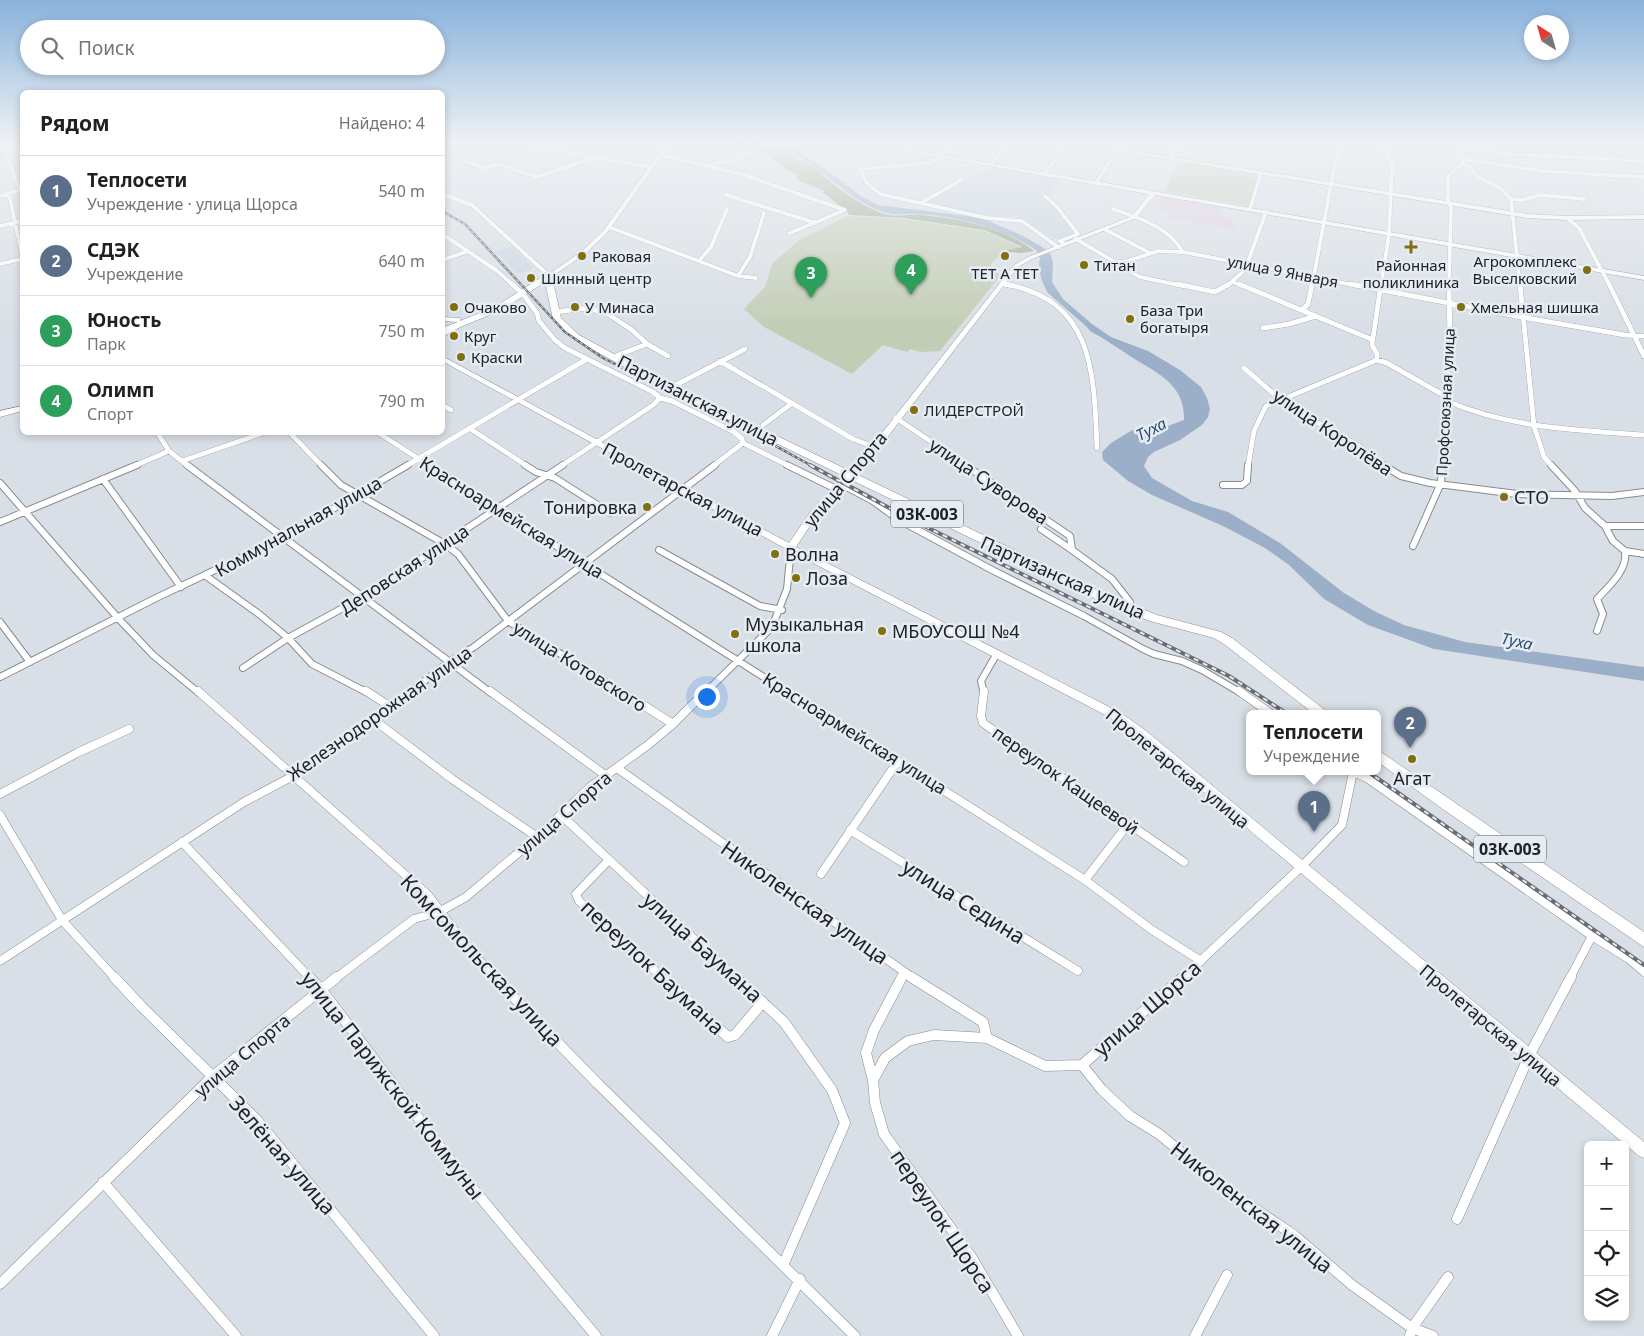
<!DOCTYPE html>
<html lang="ru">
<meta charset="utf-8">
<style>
body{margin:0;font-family:"Noto Sans",sans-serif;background:#f6f6f6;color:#202124}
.controls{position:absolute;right:15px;bottom:15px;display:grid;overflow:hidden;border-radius:8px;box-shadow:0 2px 8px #0003}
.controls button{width:45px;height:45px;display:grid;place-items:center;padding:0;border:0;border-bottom:1px solid #e0e0e0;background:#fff;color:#202124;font:25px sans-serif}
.compass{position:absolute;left:1524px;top:15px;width:45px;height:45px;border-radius:50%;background:#fff;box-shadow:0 2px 8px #0003;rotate:323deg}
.you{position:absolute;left:706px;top:696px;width:18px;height:18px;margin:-12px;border:4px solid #fff;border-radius:50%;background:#1a73e8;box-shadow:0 0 0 8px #1a73e833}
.badge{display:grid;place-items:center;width:32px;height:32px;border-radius:50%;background:#b45309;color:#fff;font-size:16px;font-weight:700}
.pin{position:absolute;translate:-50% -41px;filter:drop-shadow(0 1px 2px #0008)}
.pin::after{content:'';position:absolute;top:26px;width:18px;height:15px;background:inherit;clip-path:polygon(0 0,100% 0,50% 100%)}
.popup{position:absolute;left:1246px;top:710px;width:135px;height:65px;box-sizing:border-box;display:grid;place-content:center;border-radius:8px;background:#fff;filter:drop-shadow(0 1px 4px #0005);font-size:16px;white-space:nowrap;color:#757577}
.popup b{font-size:19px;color:#202124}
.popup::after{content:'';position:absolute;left:50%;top:100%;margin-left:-10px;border:10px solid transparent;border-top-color:#fff}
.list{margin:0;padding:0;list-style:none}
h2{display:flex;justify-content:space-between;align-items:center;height:65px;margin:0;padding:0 20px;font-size:21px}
h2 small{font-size:16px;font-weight:400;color:#757577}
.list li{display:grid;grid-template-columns:32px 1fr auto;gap:15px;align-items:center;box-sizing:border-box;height:70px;padding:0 20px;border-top:1px solid #e0e0e0}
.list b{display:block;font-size:19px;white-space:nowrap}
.list p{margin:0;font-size:16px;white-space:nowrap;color:#757577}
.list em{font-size:16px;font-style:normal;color:#757577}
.icon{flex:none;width:28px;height:28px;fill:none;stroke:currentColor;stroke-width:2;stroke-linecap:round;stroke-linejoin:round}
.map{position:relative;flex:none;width:1644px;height:1336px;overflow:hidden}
.search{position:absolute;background:#fff;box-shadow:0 2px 8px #0003;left:20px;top:20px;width:425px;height:55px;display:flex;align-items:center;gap:12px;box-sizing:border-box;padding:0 18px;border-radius:28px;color:#757577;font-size:19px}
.panel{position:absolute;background:#fff;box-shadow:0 2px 8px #0003;left:20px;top:90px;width:425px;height:345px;border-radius:8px}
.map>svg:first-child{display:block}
.built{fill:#cbd5e2}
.education{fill:#decfe1}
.green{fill:#c3cdb5}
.forest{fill:#9eaa8d}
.water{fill:#9bb0c8}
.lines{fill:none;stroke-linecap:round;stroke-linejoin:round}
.street-far4-casing{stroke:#878c92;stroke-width:4.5}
.street-far3-casing{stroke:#878c92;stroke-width:5.5}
.street-far2-casing{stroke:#878c92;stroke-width:8}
.street-far1-casing{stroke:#878c92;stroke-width:9}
.street-casing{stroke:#878c92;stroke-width:11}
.secondary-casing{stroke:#878c92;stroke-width:1}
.primary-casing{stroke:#878c92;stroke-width:1}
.street-far4{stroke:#fff;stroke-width:4}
.street-far3{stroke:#fff;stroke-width:5}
.street-far2{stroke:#fff;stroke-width:6}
.street-far1{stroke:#fff;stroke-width:8}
.street{stroke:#fff;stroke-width:10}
.secondary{fill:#fff;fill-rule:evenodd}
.primary{fill:#fff;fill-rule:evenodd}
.rail-far1-casing{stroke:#696c71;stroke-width:2.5}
.rail-casing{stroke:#696c71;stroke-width:4}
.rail-far1{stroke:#e6ecf3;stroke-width:1;stroke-dasharray:3;stroke-linecap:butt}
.rail{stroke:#e6ecf3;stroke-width:2;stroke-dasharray:5;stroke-linecap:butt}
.poi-dot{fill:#80700f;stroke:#e6ecf3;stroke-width:2}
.labels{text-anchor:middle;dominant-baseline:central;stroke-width:5;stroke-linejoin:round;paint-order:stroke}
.far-poi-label{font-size:15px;fill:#202225;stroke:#e6ecf3;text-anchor:start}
.far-street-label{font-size:15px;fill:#202225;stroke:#e6ecf3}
.far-water-label{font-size:16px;font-style:italic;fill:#2b4b6f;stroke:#e6ecf3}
.shield{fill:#e6ecf3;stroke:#5b5f63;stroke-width:1}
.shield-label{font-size:16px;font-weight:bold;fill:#202225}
.street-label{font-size:18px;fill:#202225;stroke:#e6ecf3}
.poi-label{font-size:18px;fill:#202225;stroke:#e6ecf3;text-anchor:start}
.near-street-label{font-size:21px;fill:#202225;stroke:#e6ecf3}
</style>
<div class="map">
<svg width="1644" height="1336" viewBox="0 0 1644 1336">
<rect width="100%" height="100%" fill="#d9dfe6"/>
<path class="built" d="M996,167L1061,178L1057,183L1058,187L1050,189L1054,193L1044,195L1055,206L1074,234L1055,239L1018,217L954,211L926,201L985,169H994Z
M512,247L534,268L517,274L496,251Z"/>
<path class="education" d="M1185,142H1259L1261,154L1270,156L1267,165L1201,156L1198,161L1177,157Z
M1162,197L1222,207L1219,216L1233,219L1232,223L1235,224L1233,229L1172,219L1168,217L1171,212L1159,209L1160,206L1157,205Z"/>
<path class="green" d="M1180,162L1260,175L1249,206L1164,191Z
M847,216L904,219L984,231L1023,248L1006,250L990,265L1000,276L940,351L921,352L910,349L907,352L883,345L852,374L764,327L744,309L765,287L772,264L798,241Z"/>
<path class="forest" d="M730,142C753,142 806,157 822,174C836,188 861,205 881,213C893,218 910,214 923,215C960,219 1004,227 1034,251L1020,253L1008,252L1007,250L1023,247L984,230L904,218L849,215L847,211L822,192L825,191L797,180V174L789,171L763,151H755Z"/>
<path class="water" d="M746,142H756L794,149L817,163L861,196L878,205L982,218L1023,236L1044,248L1051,255L1053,264L1052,282L1063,299L1092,324L1111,337L1148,351L1180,370L1201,387L1207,398L1210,409L1208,417L1202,425L1180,440L1154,452L1148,457L1144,466L1152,478L1192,501L1228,512L1280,543L1344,593L1374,611L1404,625L1465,642L1644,667V681L1434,649L1368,625L1324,599L1289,565L1265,548L1223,526L1152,495L1128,481L1103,460L1102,452L1111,443L1134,429L1168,426L1184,420C1185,385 1159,374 1133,358C1119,349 1105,339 1090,331L1087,327L1048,293C1042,284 1037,268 1040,258L1036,250C1003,228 960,217 921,214C910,213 897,216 887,213C853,203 830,176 801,158C784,149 763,150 746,142Z"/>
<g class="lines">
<g class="street-far4-casing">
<path id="street-far4" d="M651,142L666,150
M955,142L938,160L929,163L860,169L866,182L880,194L987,218L1022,221L1058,247
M1381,142L1392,163L1389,234L1381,286
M1553,142H1644
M4,148L20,191
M528,148L545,149L651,167
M0,149L22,145
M1458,149L1508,154L1644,161
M660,155L741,174L845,210L790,233
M1170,158L1180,142
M1463,159L1543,171L1644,177
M462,161L486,168L498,164L537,177L593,158
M991,164L1007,145
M1462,164L1470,167L1478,177L1500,188L1511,199L1520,286
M709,165L731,161L752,152
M1045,174L1066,142
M1096,183L1118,149
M9,194L22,255
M442,194L472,205L546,273L548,277
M726,195L816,223
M0,196L22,190
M1045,196L1057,207L1078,234L1060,241L1065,244
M1511,199L1522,200L1540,195L1584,199
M921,203L961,180
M1113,209C1141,219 1167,226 1183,252
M1250,209L1261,173
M1567,218L1579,228L1610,286
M0,226L22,221
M609,227L738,276L756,278
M1104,229L1150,253
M442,234L496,270L514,286
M1076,239L1140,277L1183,286
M442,260L466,252
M699,261L711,247L727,209
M1113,263L1128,261L1158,251L1183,252L1358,286
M0,264L22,259
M738,276L750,257L764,213
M1233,282L1242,286
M1003,284L1012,286
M1227,286L1245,270L1266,212
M1312,286L1335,163L1342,149L1340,142
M1449,286L1451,207L1448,201V176L1462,164L1463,159L1453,142"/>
</g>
<g class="street-far3-casing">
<path id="street-far3" d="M512,284L523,294L537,313L539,321L555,340L565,348L653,392L660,398L672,401L734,432L742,439L743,443L789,466
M1005,284C1094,300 1094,373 1097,448
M1177,284L1215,292L1229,284
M1239,284L1373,340
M1351,284L1521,317L1625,335L1644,336
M1520,284L1534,426L1544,457L1552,466
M1609,284L1644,356
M1302,310L1308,304L1312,284
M555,312L589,308L608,314L632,330L647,344L668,356
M1263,328L1289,324L1316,316
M613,357L647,344
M1377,360L1387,363L1445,396
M720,361L853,439L875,447
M1244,368L1288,406L1359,446L1384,466
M670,388L745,349
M1447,401C1509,428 1577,430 1644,435
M442,405L451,410
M896,418L967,466
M763,425L791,404
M469,428L527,466
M157,432L169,451L188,466
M289,432L322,466
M377,432L430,466
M182,461L266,432
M134,466L169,451
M406,466L587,359
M561,466L653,405L660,398
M713,466L743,443
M1248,466L1254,431L1266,406L1377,360V354L1372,345L1381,284
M1442,466C1442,454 1447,402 1445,396L1450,346L1449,284"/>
</g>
<g class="street-far2-casing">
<path id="street-far2" d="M187,465L491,693
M321,465L341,485L445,544L458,554L508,621L623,693
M428,465L789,693
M525,465L536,472L555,478L610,513
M787,465L836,489
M965,465L1070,536L1072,550L1112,579L1130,602L1129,609
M1383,465L1401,476L1430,483L1517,494L1612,496L1644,492
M1551,465L1575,491L1585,508L1605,526L1613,541L1625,551C1628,570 1609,586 1597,599L1603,614L1597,631
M103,479L181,587
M0,483L117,617L153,655L199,693
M841,484L873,501L899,520L994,571L1084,616L1143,649L1154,654L1182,661L1202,670L1241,693
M1223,485H1242L1247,481L1248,465
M0,522L137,465
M1605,526H1644
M1041,529L1072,550
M1413,546L1441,483L1442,465
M659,550L760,606L782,610
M1625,551L1644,554
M206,576L259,614L288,638L312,664L368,693
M0,622L30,662
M243,668L288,638L363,597L563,465
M0,677L156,598L283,538L408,465
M409,693L449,662L474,647L715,465
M705,693L772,627L787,589L791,548
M984,693L981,681L996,655"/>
</g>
<g class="street-far1-casing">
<path id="street-far1" d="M198,691L428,895L458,935L495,978
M366,691L391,707
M490,691L605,775
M621,691L673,724
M787,691L1085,880L1152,930L1201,961
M984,691L981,716L983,723L1184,862
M1239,691L1270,713
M374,720L452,779L537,837
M617,768L913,978
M1351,771L1367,778L1592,936L1629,959L1644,972
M0,794L77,753L129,729
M0,815L62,920L115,978
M561,815L736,978
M850,830L1078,971
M182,842L310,978
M608,861L576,894L579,901L663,978
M821,874L898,761
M1085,880L1129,823
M0,961L244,802L293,776L374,720L411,691
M336,978L414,919L439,912L466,897L537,837L590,787L648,745L673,724L706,691
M901,978L904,972
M1182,978L1301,867L1342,825L1353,772
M1570,978L1592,936"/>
</g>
<g class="street-casing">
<path id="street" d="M114,977L141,1006L256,1119L434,1336
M309,977L321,989L460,1173L596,1336
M494,977L597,1083L855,1336
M662,977L728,1037L735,1035L763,1002
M735,977L784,1022L832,1090L845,1123L784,1263
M911,977L983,1022L987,1038
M1082,1065L1102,1090L1130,1116L1159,1134L1226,1189L1295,1236L1352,1285L1412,1328L1433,1336
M873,1080L866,1053L874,1030L902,977
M103,1182L236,1336
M1457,1219L1529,1056L1571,977
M0,1284L212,1077L337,977
M772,1336L800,1279
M1018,1336L972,1258L884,1134L875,1103L873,1080L885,1058L908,1041L934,1035L987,1038L1045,1066L1082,1065L1183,977
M1195,1336L1227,1275
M1410,1336L1412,1328L1448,1277"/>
</g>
<g class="secondary-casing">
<path id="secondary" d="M692,142H699L668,151L662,156L607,233L585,254L550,278H546V276L581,252L603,231L658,154L664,149Z
M859,142H868L1644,276V280L1155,195L1136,218L1032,259L1018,267L866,465L817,515L796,547L1121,713L1145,730L1644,1142V1158L1639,1156L1137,736L1113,719L788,550L442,361V356L789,543L811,511L860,461L1014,265L1028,257L1132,216L1149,194L861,144Z
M1071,142H1080L1527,214L1567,216L1644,215V219L1567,220L1527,218L1073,144Z
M459,324L464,325L442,337V332Z"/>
</g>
<g class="primary-casing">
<path id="primary" d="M545,275L552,277L561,318L579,335L673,386L1108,595L1157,615L1221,632L1232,638L1325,710L1327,713H1313L1224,644L1214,638L1150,621L1100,601L667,390L573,339L553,319L545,282L502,310L448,332H442V328L458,322L442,321V317L460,318V321L496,306Z
M22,406V411L0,417V411Z
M1378,750L1644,932V947L1444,810L1378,762Z"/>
</g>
<use href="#street-far4" class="street-far4"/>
<use href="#street-far3" class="street-far3"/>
<use href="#street-far2" class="street-far2"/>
<use href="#street-far1" class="street-far1"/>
<use href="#street" class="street"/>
<use href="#secondary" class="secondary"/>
<use href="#primary" class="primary"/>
<g class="rail-far1-casing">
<path id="rail-far1" d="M442,211L465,224L565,332L603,358L752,433L812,466"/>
</g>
<g class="rail-casing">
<path id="rail" d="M810,465L904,516L1229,676L1286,713
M1367,771L1644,965"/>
</g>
<use href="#rail-far1" class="rail-far1"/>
<use href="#rail" class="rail"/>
</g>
<linearGradient id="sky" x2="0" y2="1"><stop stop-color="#89b2db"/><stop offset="0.43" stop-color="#eef1f4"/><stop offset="1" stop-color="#eef1f4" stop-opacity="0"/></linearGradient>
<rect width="1644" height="329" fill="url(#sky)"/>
<g class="poi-dot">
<path d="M1408.5 239.5h5v5h5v5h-5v5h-5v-5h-5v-5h5z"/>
<circle cx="582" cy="256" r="5"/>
<circle cx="1005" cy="256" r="5"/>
<circle cx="1084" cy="265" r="5"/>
<circle cx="1587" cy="270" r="5"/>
<circle cx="531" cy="278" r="5"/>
<circle cx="454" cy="307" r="5"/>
<circle cx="575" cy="307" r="5"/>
<circle cx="1461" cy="307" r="5"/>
<circle cx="1130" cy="319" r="5"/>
<circle cx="454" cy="336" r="5"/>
<circle cx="461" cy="357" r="5"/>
<circle cx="914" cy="410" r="5"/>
<circle cx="1504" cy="497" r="5"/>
<circle cx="647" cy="507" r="5"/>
<circle cx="775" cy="554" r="5"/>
<circle cx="796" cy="578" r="5"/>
<circle cx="882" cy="631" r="5"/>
<circle cx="735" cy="634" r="5"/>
<circle cx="1412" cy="759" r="5"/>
</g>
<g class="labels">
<g class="far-poi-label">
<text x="592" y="256">Раковая</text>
<text x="1577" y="261" text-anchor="end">Агрокомплекс<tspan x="1577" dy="17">Выселковский</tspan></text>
<text x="1094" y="265">Титан</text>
<text x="1411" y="265" text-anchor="middle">Районная<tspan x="1411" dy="17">поликлиника</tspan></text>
<text x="1005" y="273" text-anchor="middle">ТЕТ А ТЕТ</text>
<text x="541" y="278">Шинный центр</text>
<text x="464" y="307">Очаково</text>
<text x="585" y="307">У Минаса</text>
<text x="1471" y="307">Хмельная шишка</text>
<text x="1140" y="310">База Три<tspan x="1140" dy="17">богатыря</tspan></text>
<text x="464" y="336">Круг</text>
<text x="471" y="357">Краски</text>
<text x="924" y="410">ЛИДЕРСТРОЙ</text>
</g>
<g class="far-street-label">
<text transform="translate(1283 271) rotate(11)">улица 9 Января</text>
<text transform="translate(1445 402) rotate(-87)">Профсоюзная улица</text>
</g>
<g class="far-water-label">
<text transform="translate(1151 429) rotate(-27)">Туха</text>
<text transform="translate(1517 641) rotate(12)">Туха</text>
</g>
<g class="shield">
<rect x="891" y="500.5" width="72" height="27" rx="4"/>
<rect x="1474" y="835.5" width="72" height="27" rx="4"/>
</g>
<g class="shield-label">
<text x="927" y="514">03К-003</text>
<text x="1510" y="849">03К-003</text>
</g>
<g class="street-label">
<text transform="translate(698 400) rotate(27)">Партизанская улица</text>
<text transform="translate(1333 432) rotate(34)">улица Королёва</text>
<text transform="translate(845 479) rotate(-50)">улица Спорта</text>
<text transform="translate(989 481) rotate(34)">улица Суворова</text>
<text transform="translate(683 489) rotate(28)">Пролетарская улица</text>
<text transform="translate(512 517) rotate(32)">Красноармейская улица</text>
<text transform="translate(298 526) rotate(-29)">Коммунальная улица</text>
<text transform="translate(404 569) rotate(-33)">Деповская улица</text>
<text transform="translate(1063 577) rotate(24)">Партизанская улица</text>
<text transform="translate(580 666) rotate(32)">улица Котовского</text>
<text transform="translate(379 713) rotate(-35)">Железнодорожная улица</text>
<text transform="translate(855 733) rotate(32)">Красноармейская улица</text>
<text transform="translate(1178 768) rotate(39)">Пролетарская улица</text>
<text transform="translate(1066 780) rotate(35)">переулок Кащеевой</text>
<text transform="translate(564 813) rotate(-41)">улица Спорта</text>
<text transform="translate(1491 1025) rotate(40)">Пролетарская улица</text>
<text transform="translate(242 1055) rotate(-40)">улица Спорта</text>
</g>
<g class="poi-label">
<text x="1514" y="497">СТО</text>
<text x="637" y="507" text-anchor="end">Тонировка</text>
<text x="785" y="554">Волна</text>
<text x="806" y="578">Лоза</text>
<text x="745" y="624">Музыкальная<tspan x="745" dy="21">школа</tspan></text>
<text x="892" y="631">МБОУСОШ №4</text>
<text x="1412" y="778" text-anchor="middle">Агат</text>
</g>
<g class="near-street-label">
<text transform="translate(964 901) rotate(32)">улица Седина</text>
<text transform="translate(805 902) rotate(35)">Николенская улица</text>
<text transform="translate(703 947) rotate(42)">улица Баумана</text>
<text transform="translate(482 960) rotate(47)">Комсомольская улица</text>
<text transform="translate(653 967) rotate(43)">переулок Баумана</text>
<text transform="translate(1147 1008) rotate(-41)">улица Щорса</text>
<text transform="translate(393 1085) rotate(52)">улица Парижской Коммуны</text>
<text transform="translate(283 1155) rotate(49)">Зелёная улица</text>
<text transform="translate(1252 1207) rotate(38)">Николенская улица</text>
<text transform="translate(943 1221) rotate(56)">переулок Щорса</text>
</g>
</g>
</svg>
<div class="controls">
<button>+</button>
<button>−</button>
<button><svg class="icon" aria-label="locate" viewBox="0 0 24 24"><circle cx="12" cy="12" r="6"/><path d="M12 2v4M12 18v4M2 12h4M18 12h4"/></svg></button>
<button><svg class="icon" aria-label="layers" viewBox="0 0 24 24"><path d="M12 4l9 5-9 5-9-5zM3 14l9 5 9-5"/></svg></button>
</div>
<svg class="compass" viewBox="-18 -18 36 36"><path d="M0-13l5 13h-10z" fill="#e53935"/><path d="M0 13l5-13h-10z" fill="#757577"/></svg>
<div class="you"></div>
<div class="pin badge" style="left:1314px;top:832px;background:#5c6f8a">1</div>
<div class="popup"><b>Теплосети</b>Учреждение</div>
<div class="pin badge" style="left:1410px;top:748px;background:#5c6f8a">2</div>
<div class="pin badge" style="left:811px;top:298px;background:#2e9e5b">3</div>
<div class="pin badge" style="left:911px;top:295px;background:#2e9e5b">4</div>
<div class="search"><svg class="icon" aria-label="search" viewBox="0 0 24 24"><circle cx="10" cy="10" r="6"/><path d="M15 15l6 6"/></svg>Поиск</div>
<section class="panel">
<h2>Рядом<small>Найдено: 4</small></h2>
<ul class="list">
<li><span class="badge" style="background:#5c6f8a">1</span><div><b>Теплосети</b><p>Учреждение · улица Щорса</p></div><em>540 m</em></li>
<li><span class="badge" style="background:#5c6f8a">2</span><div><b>СДЭК</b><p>Учреждение</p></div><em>640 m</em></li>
<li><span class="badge" style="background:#2e9e5b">3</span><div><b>Юность</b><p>Парк</p></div><em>750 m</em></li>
<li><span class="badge" style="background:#2e9e5b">4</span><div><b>Олимп</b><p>Спорт</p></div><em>790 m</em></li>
</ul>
</section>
</div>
